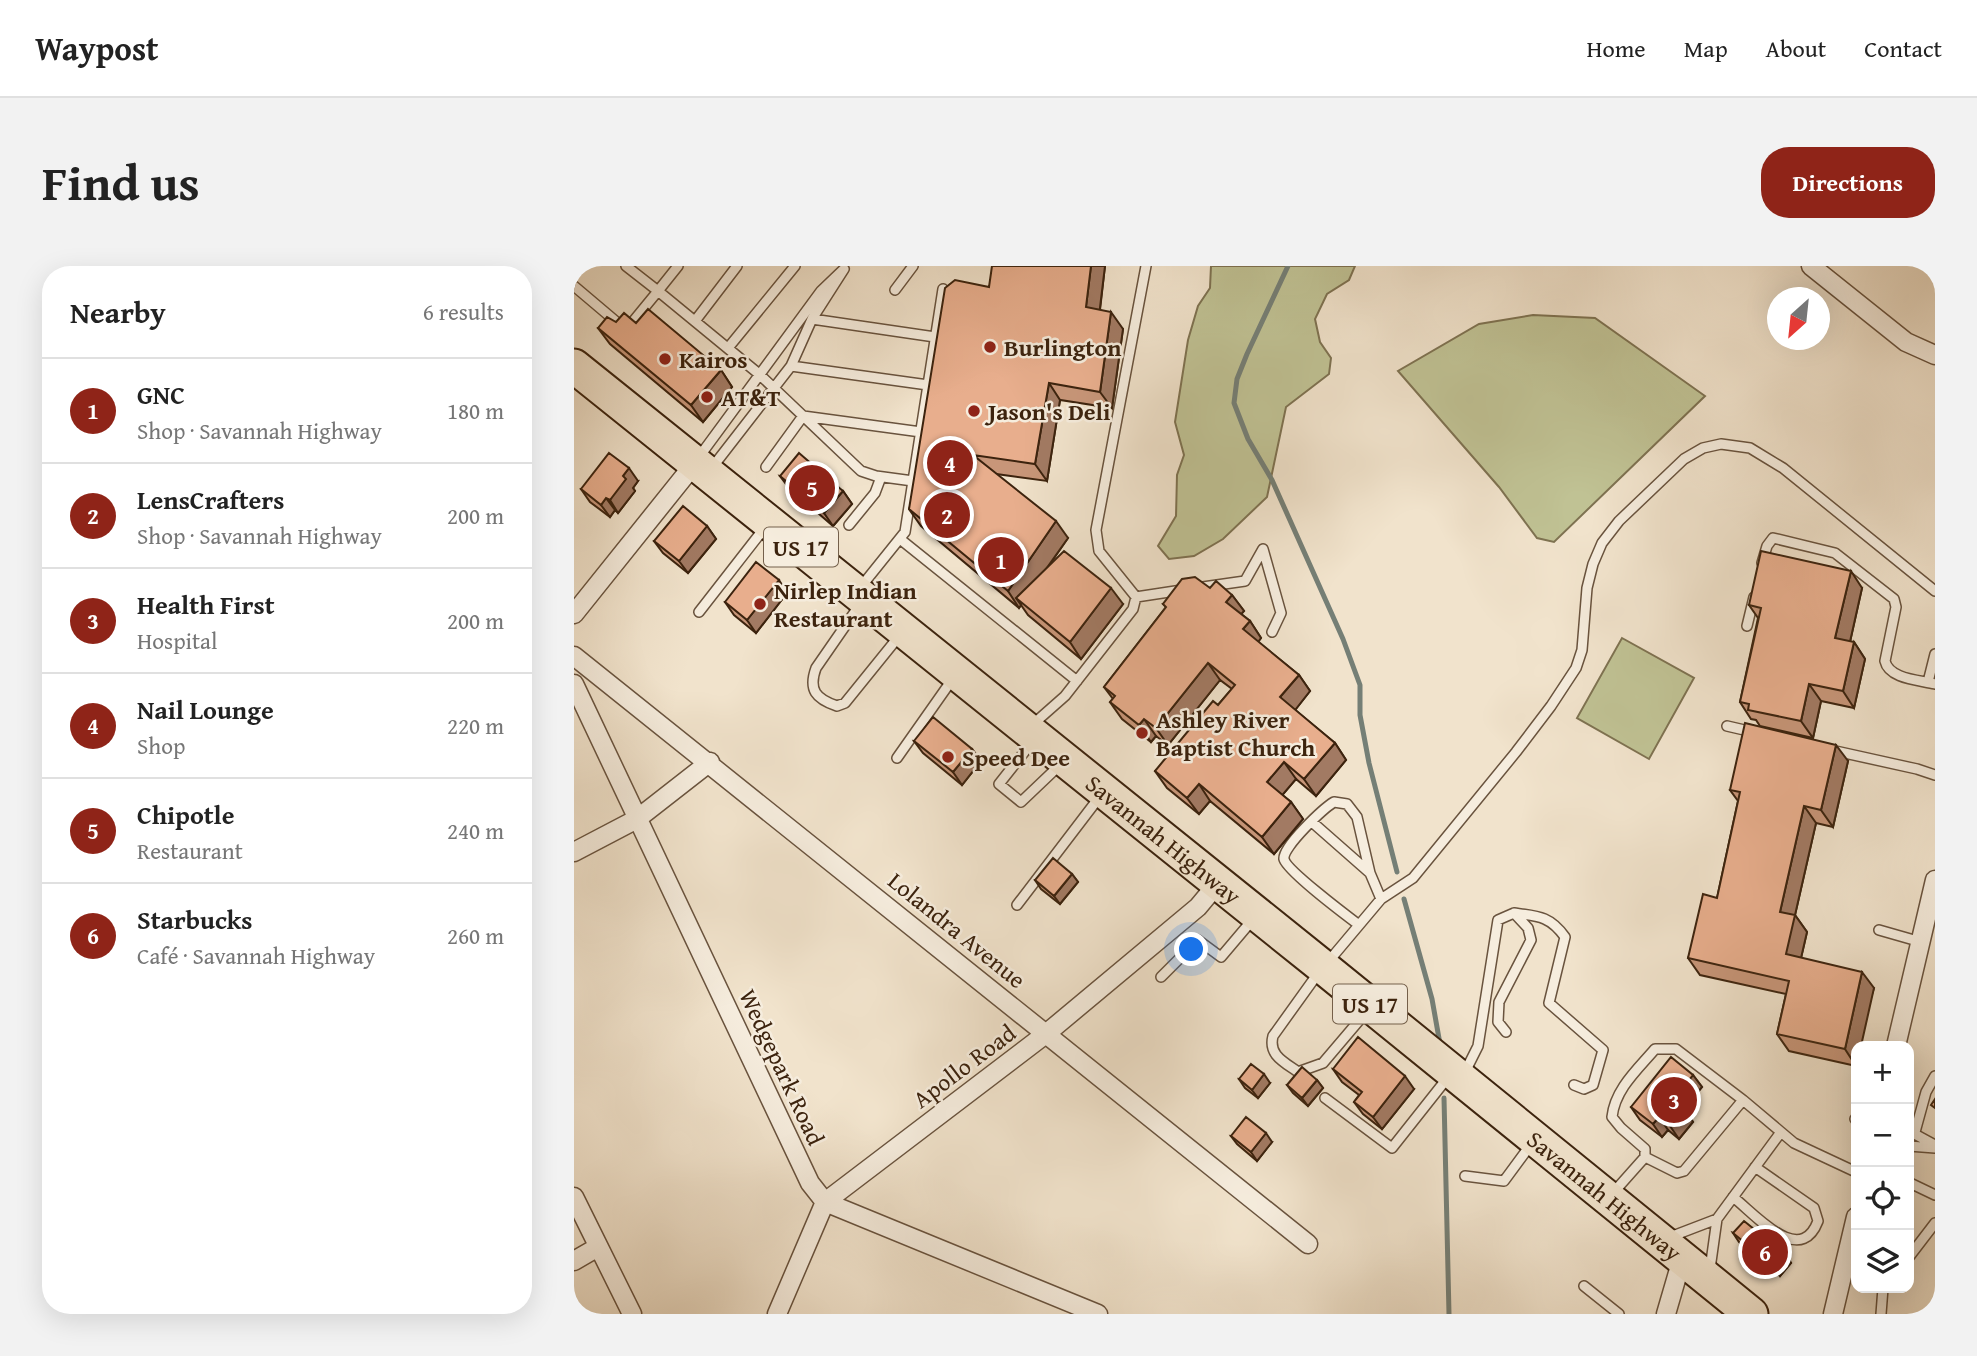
<!DOCTYPE html>
<meta charset="utf-8">
<style>
body{margin:0;font-family:"Gentium Book Plus",serif;background:#f2f2f2;color:#222}
.controls{position:absolute;right:21px;bottom:21px;display:grid;overflow:hidden;border-radius:14px;box-shadow:0 7px 28px #0002}
.controls button{width:63px;height:63px;display:grid;place-items:center;padding:0;border:0;border-bottom:2px solid #e0e0e0;background:#fff;color:#222;font:35px sans-serif}
.compass{position:absolute;left:1193px;top:21px;width:63px;height:63px;border-radius:50%;background:#fff;box-shadow:0 7px 28px #0002;rotate:207deg}
.you{position:absolute;left:618px;top:684px;width:24px;height:24px;margin:-18px;border:5px solid #fff;border-radius:50%;background:#1a73e8;box-shadow:0 0 0 10px #1a73e833}
.badge{display:grid;place-items:center;width:46px;height:46px;border-radius:50%;background:#8f2418;color:#fff;font-size:23px;font-weight:700}
.pin{position:absolute;translate:-50% -50%;border:4px solid #fff;box-shadow:0 2px 7px #0006}
.list{margin:0;padding:0;list-style:none}
h2{display:flex;justify-content:space-between;align-items:center;height:91px;margin:0;padding:0 28px;font-size:30px}
h2 small{font-size:23px;font-weight:400;color:#767676}
.list li{display:grid;grid-template-columns:46px 1fr auto;gap:21px;align-items:center;box-sizing:border-box;height:105px;padding:0 28px;border-top:2px solid #e0e0e0}
.list b{display:block;font-size:26px;white-space:nowrap}
.list p{margin:0;font-size:23px;white-space:nowrap;color:#767676}
.list em{font-size:23px;font-style:normal;color:#767676}
.icon{flex:none;width:38px;height:38px;fill:none;stroke:currentColor;stroke-width:2;stroke-linecap:round;stroke-linejoin:round}
.map{position:relative;flex:none;width:1361px;height:1048px;overflow:hidden;border-radius:28px}
header{display:flex;align-items:center;gap:42px;box-sizing:border-box;height:98px;padding:0 35px;background:#fff;border-bottom:2px solid #e0e0e0}
header strong{font-size:33px}
nav{display:flex;gap:38px;margin-inline-start:auto;font-size:24px}
.intro{display:flex;align-items:center;justify-content:space-between;box-sizing:border-box;height:168px;padding:0 42px}
h1{margin:0;font-size:49px}
.button{padding:18px 32px;border-radius:28px;background:#8f2418;color:#fff;font-size:24px;font-weight:700}
main{display:flex;gap:42px;padding:0 42px}
aside{flex:1;background:#fff;border-radius:28px;box-shadow:0 7px 28px #0002}
.map>svg:first-child{display:block}
.green{fill:#c0c294;stroke:#7e7251;stroke-width:2}
.lines{fill:none;stroke-linecap:round;stroke-linejoin:round}
.stream{stroke:#757f76;stroke-width:5}
.lane-casing{stroke:#69533e;stroke-width:12}
.street-casing{stroke:#69533e;stroke-width:21}
.highway-casing{stroke:#3c230e;stroke-width:37}
.lane{stroke:#f6edde;stroke-width:9}
.street{stroke:#f6edde;stroke-width:18}
.highway{stroke:#f1e3cc;stroke-width:33}
.wall{fill:#c89679;stroke:#3c230e;stroke-width:2}
.shaded-wall{fill:#a27a63;stroke:#3c230e;stroke-width:2}
.building{fill:#e8ae8d;stroke:#3c230e;stroke-width:2}
.poi-dot{fill:#8f2418;stroke:#f6edde;stroke-width:2.5}
.labels{text-anchor:middle;dominant-baseline:central;stroke-width:5;stroke-linejoin:round;paint-order:stroke}
.shield{fill:#f6edde;stroke:#74604c;stroke-width:2}
.shield-label{font-size:23px;font-weight:bold;fill:#3c230e}
.poi-label{font-size:24px;font-weight:bold;fill:#3c230e;stroke:#f6edde;text-anchor:start}
.street-label{font-size:24px;fill:#3c230e;stroke:#f6edde}
</style>
<header>
<strong>Waypost</strong>
<nav><a>Home</a><a>Map</a><a>About</a><a>Contact</a></nav>
</header>
<div class="intro"><h1>Find us</h1><a class="button">Directions</a></div>
<main>
<aside>
<h2>Nearby<small>6 results</small></h2>
<ul class="list">
<li><span class="badge">1</span><div><b>GNC</b><p>Shop · Savannah Highway</p></div><em>180 m</em></li>
<li><span class="badge">2</span><div><b>LensCrafters</b><p>Shop · Savannah Highway</p></div><em>200 m</em></li>
<li><span class="badge">3</span><div><b>Health First</b><p>Hospital</p></div><em>200 m</em></li>
<li><span class="badge">4</span><div><b>Nail Lounge</b><p>Shop</p></div><em>220 m</em></li>
<li><span class="badge">5</span><div><b>Chipotle</b><p>Restaurant</p></div><em>240 m</em></li>
<li><span class="badge">6</span><div><b>Starbucks</b><p>Café · Savannah Highway</p></div><em>260 m</em></li>
</ul>
</aside>
<div class="map">
<svg width="1361" height="1048" viewBox="0 0 1361 1048">
<rect width="100%" height="100%" fill="#f1e3cc"/>
<filter id="stains"><feTurbulence type="fractalNoise" baseFrequency=".00286" numOctaves="4"/><feColorMatrix values="0 0 0 0 .2 0 0 0 0 .09 0 0 0 0 .02 0 0 0 .5 -.17"/></filter>
<radialGradient id="worn" r=".72"><stop offset=".6" stop-color="#630" stop-opacity="0"/><stop offset="1" stop-color="#630" stop-opacity=".3"/></radialGradient>
<path class="green" d="M637,0H781L775,14L753,28L741,53L746,76L757,92L755,108L712,141L693,231L649,273L620,290L595,293L584,280L602,250L603,209L610,189L601,156L614,74L624,40L636,22Z
M959,49L1021,52L1131,130L980,276L963,272L925,221L824,105L905,58Z
M1048,372L1120,412L1075,493L1003,452Z"/>
<g class="lines">
<path class="stream" d="M714,0L673,88L663,113L660,137L674,173L698,214L769,373L786,419V449L795,497L823,606
M830,633L858,733L866,778
M870,832L875,1048"/>
<g class="lane-casing">
<path id="lane" d="M104,0L84,25L185,108L287,205L302,210L339,215
M0,20L52,64L84,25L52,0
M321,24L339,0
M238,53L361,71
M121,55L163,0
M154,82L221,0
M217,100L354,119
M125,191L247,25L270,3L238,53L217,100L137,203
M192,201L229,150L347,166
M275,259L301,227L307,211
M326,273L503,415
M1188,297L1193,280L1199,272L1261,287L1320,333L1322,341L1311,395C1315,413 1345,414 1361,418
M286,322L331,266L369,23
M622,322L671,315L689,283L707,347L698,366
M562,331L608,324
M287,337L242,402C234,424 242,433 263,440L271,437L326,369
M125,346L192,260
M1173,360L1180,331
M1354,416L1361,388
M457,460L491,430L559,343L562,331L525,285L522,264L572,0
M1153,460L1179,466
M459,475L425,518L447,536L488,497
M1257,484L1343,503L1361,509
M323,492L380,411
M738,556L796,607
M443,639L527,529
M785,659C773,650 712,604 710,593C708,581 750,542 760,536L773,538L783,551L796,607L807,633
M1305,664L1347,676
M754,696L807,633L839,612L942,486L977,440L1002,402L1008,384L1013,322L1019,298L1028,277L1045,255L1110,193L1129,182L1147,178L1176,182L1209,202L1361,325
M745,706L699,770C694,789 710,796 724,806L749,797L794,744
M587,711L624,674L647,691L680,652
M932,766L924,756L925,736L957,674L954,662L940,647C964,650 976,650 991,671L975,737L1029,784L1019,819L1010,823L1000,819
M890,808L904,780L924,654L940,647
M751,832L818,882L875,810
M1281,853L1282,854
M1335,865L1361,879
M1341,866L1352,826L1361,810
M1335,880L1361,882
M1071,891L1103,907L1110,905L1169,834
M891,910L930,915L958,877
M1335,922L1336,917L1361,929
M1039,927L1071,891V883L1047,862L1038,851C1041,823 1064,803 1081,783H1102L1169,834L1220,877L1282,906
M1159,931C1181,948 1226,1002 1244,955L1240,942L1181,901
M1143,953L1207,866
M1096,971L1143,953L1136,1003
M1335,991L1361,957
M1010,1020L1045,1048
M1307,1048L1309,1022"/>
</g>
<g class="street-casing">
<path id="street" d="M1237,0L1332,76L1361,89
M0,348L121,197
M0,390L734,978
M0,418L236,917L251,936L524,1048
M0,586L63,553L136,496
M1322,780L1361,614
M0,931L58,1048
M0,995L24,981
M203,1048L251,936L473,767L624,641L644,617
M1092,1048L1108,993
M1259,1048L1282,951"/>
</g>
<g class="highway-casing">
<g id="highway">
<path id="s1" d="M0,100L749,701L1177,1048"/>
</g>
</g>
<use href="#lane" class="lane"/>
<use href="#street" class="street"/>
<use href="#highway" class="highway"/>
</g>
<path class="wall" d="M531,0L526,44L549,63L538,142L486,134L473,215L422,208L494,272L474,301L549,338L507,393L454,349L447,339L445,342L347,260L335,243L415,21Z
M42,56L62,57L147,104L158,121L129,156L36,78L24,62Z
M206,210L269,225L278,238L259,260L215,222Z
M64,215L59,222L61,225L44,247L41,244L36,251L16,236L7,223Z
M133,260L142,273L114,307L89,287L80,275Z
M636,322L658,329L670,345L667,348L676,355L687,372L684,376L725,409L736,425L721,444L761,477L772,494L742,530L722,513L708,529L717,536L729,553L700,588L636,535L625,548L593,522L581,505L644,439L658,423L646,414L594,479L582,470L577,476L548,453L536,436L539,433L530,421L592,341L589,338Z
M1288,322L1276,376H1280L1291,393L1280,442L1247,435L1239,472L1186,460L1182,454L1177,453L1166,436L1184,352L1175,339Z
M213,327L182,367L160,349L151,336Z
M340,475L398,483L407,495L388,519L349,487Z
M1274,495L1259,561L1242,557L1221,649L1233,666L1227,692L1300,722L1282,780V800L1215,785L1203,768L1212,728L1126,709L1114,692L1143,632L1164,535L1156,524Z
M498,608L504,616L486,638L467,623L461,614Z
M759,803L840,823L808,863L789,848L780,836L785,829L768,816Z
M1119,809L1128,821L1110,843L1119,856L1105,873L1094,864L1088,871L1066,854L1057,841Z
M665,813L696,817L684,832L671,822Z
M743,814L749,822L734,840L719,827L713,819Z
M657,870L698,876L683,895L663,878Z
M1159,967L1211,988L1217,997L1206,1010L1165,976Z"/>
<path class="shaded-wall" d="M517,0H531L524,58L512,41Z
M537,46L549,63L538,142L526,126Z
M147,104L158,121L129,156L117,139Z
M475,117L486,134L473,215L461,198Z
M55,202L64,215L59,222L61,225L44,247L36,234L49,210Z
M269,225L278,238L259,260L250,247Z
M32,232L41,244L36,251L27,239Z
M482,255L494,272L448,337L442,332L447,339L445,342L434,325Z
M133,260L142,273L114,307L105,295Z
M1277,305L1288,322L1273,389L1261,372Z
M205,314L213,327L182,367L173,354Z
M537,322L549,338L507,393L496,376Z
M658,329L670,345L664,352L652,336Z
M676,355L687,372L681,380L669,363Z
M1280,376L1291,393L1280,442L1269,425Z
M634,397L646,414L594,479L582,462Z
M725,409L736,425L718,448L706,431Z
M1235,418L1247,435L1239,472L1227,455Z
M570,453L582,470L577,476L565,459Z
M761,477L772,494L742,530L730,513Z
M1262,479L1274,495L1259,561L1247,544Z
M398,483L407,495L388,519L379,506Z
M710,496L722,513L705,533L693,516Z
M625,518L636,535L625,548L613,532Z
M717,536L729,553L700,588L688,571Z
M1230,540L1242,557L1221,649L1233,666L1224,705L1212,688L1206,646Z
M498,608L504,616L486,638L480,630Z
M1288,706L1300,722L1287,780H1282V800L1271,783Z
M690,808L696,817L684,832L678,824Z
M1119,809L1128,821L1110,843L1119,856L1105,873L1096,860L1099,834Z
M831,810L840,823L808,863L799,851Z
M743,814L749,822L734,840L728,832Z
M1085,851L1094,864L1088,871L1079,858Z
M692,867L698,876L683,895L677,886Z
M1211,988L1217,997L1206,1010L1200,1001Z"/>
<path class="building" d="M418,0H517L512,41L537,46L526,126L475,117L461,198L399,189L482,255L434,325L335,243L371,22L381,14L415,21Z
M74,43L147,104L117,139L24,62L33,51L42,56L50,47L62,57Z
M35,187L55,202L49,210L52,213L36,234L32,232L27,239L7,223Z
M225,187L269,225L250,247L206,210Z
M109,240L133,260L105,295L80,275Z
M490,285L537,322L496,376L442,332Z
M1187,285L1277,305L1261,372L1280,376L1269,425L1235,418L1227,455L1174,444L1175,438L1166,436L1187,342L1175,339Z
M182,296L205,314L173,354L151,336Z
M621,311L636,322L642,315L658,329L652,336L676,355L669,363L725,409L706,431L761,477L730,513L710,496L693,516L717,536L688,571L625,518L613,532L581,505L639,435L644,439L661,419L634,397L582,462L570,453L565,459L536,436L541,430L530,421L592,341L589,338L608,313Z
M359,451L398,483L379,506L340,475Z
M1171,457L1262,479L1247,544L1230,540L1206,646L1221,649L1212,688L1288,706L1271,783L1203,768L1215,715L1114,692L1129,628L1143,632L1166,526L1156,524Z
M479,592L498,608L480,630L461,614Z
M784,771L831,810L799,851L780,836L788,826L759,803Z
M1097,791L1119,809L1099,834L1110,843L1096,860L1085,851L1079,858L1057,841Z
M677,798L690,808L678,824L665,813Z
M728,801L743,814L728,832L713,819Z
M1361,833V842L1357,839Z
M672,851L692,867L677,886L657,870Z
M1170,955L1211,988L1200,1001L1159,967Z"/>
<g class="poi-dot">
<circle cx="416" cy="81" r="7"/>
<circle cx="91" cy="93" r="7"/>
<circle cx="133" cy="131" r="7"/>
<circle cx="400" cy="145" r="7"/>
<circle cx="186" cy="338" r="7"/>
<circle cx="568" cy="467" r="7"/>
<circle cx="374" cy="491" r="7"/>
</g>
<g class="labels">
<g class="shield">
<rect x="190" y="261.5" width="74" height="39" rx="5"/>
<rect x="759" y="718.5" width="74" height="39" rx="5"/>
</g>
<g class="shield-label">
<text x="227" y="281">US 17</text>
<text x="796" y="738">US 17</text>
</g>
<g class="poi-label">
<text x="430" y="81">Burlington</text>
<text x="105" y="93">Kairos</text>
<text x="147" y="131">AT&amp;T</text>
<text x="414" y="145">Jason's Deli</text>
<text x="200" y="324">Nirlep Indian<tspan x="200" dy="28">Restaurant</tspan></text>
<text x="582" y="453">Ashley River<tspan x="582" dy="28">Baptist Church</tspan></text>
<text x="388" y="491">Speed Dee</text>
</g>
<g class="street-label">
<text stroke="none"><textPath href="#s1" startOffset="756">Savannah Highway</textPath></text>
<text transform="translate(383 664) rotate(39)">Lolandra Avenue</text>
<text transform="translate(390 800) rotate(-37)">Apollo Road</text>
<text transform="translate(208 801) rotate(65)">Wedgepark Road</text>
<text stroke="none"><textPath href="#s1" startOffset="1323">Savannah Highway</textPath></text>
</g>
</g>
<rect width="100%" height="100%" filter="url(#stains)"/>
<rect width="100%" height="100%" fill="url(#worn)"/>
</svg>
<div class="controls">
<button>+</button>
<button>−</button>
<button><svg class="icon" aria-label="locate" viewBox="0 0 24 24"><circle cx="12" cy="12" r="6"/><path d="M12 2v4M12 18v4M2 12h4M18 12h4"/></svg></button>
<button><svg class="icon" aria-label="layers" viewBox="0 0 24 24"><path d="M12 4l9 5-9 5-9-5zM3 14l9 5 9-5"/></svg></button>
</div>
<svg class="compass" viewBox="-18 -18 36 36"><path d="M0-13l5 13h-10z" fill="#e53935"/><path d="M0 13l5-13h-10z" fill="#767676"/></svg>
<div class="you"></div>
<div class="pin badge" style="left:427px;top:294px">1</div>
<div class="pin badge" style="left:373px;top:249px">2</div>
<div class="pin badge" style="left:1100px;top:834px">3</div>
<div class="pin badge" style="left:376px;top:197px">4</div>
<div class="pin badge" style="left:238px;top:222px">5</div>
<div class="pin badge" style="left:1191px;top:986px">6</div>
</div>
</main>
